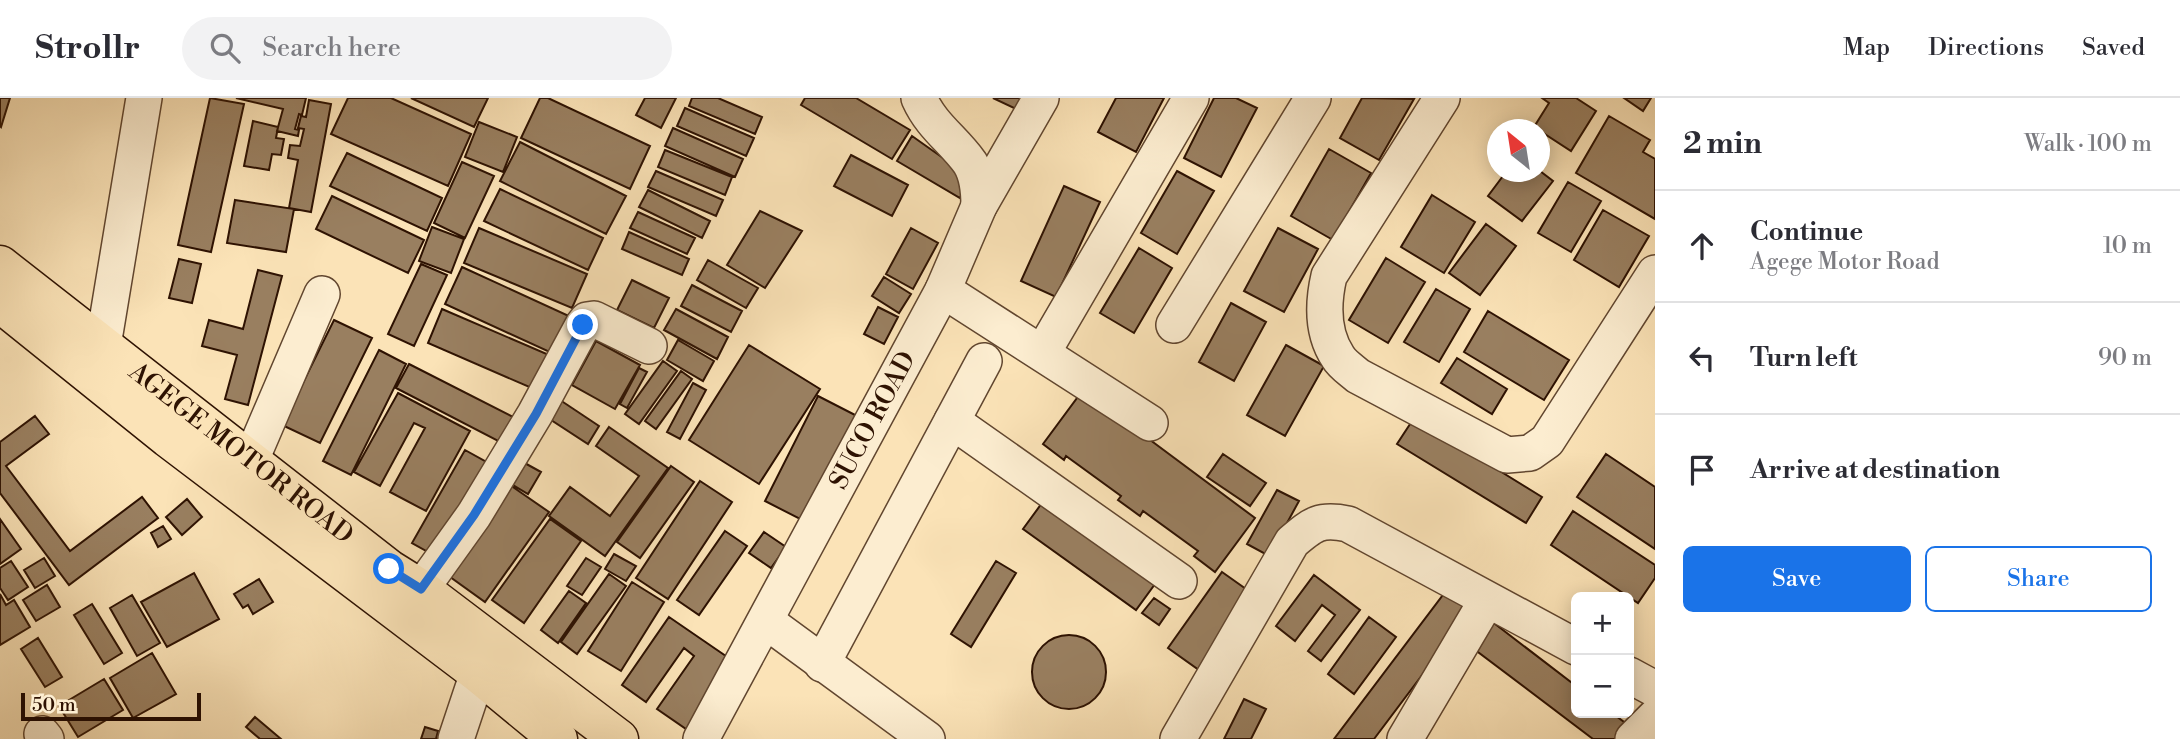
<!DOCTYPE html>
<meta charset="utf-8">
<style>
body{margin:0;font-family:"Libre Bodoni",serif;background:#f2f2f3;color:#2b2b33}
.controls{position:absolute;right:21px;bottom:21px;display:grid;overflow:hidden;border-radius:10px;box-shadow:0 4px 18px #0003}
.controls button{width:63px;height:63px;display:grid;place-items:center;padding:0;border:0;border-bottom:2px solid #e1e1e2;background:#fff;color:#2b2b33;font:35px sans-serif}
.compass{position:absolute;left:1487px;top:21px;width:63px;height:63px;border-radius:50%;background:#fff;box-shadow:0 4px 18px #0003;rotate:330deg}
.scale{position:absolute;left:21px;bottom:18px;width:180px;box-sizing:border-box;padding-left:7px;border:4px solid #2e1202;border-top:0;font-size:19px;line-height:24px;white-space:nowrap;color:#2e1202;-webkit-text-stroke:5px #fcedd0;paint-order:stroke}
.stop{position:absolute;width:21px;height:21px;margin:-16px;border:5px solid #1a73e8;border-radius:50%;background:#fff}
.stop.end{background:#1a73e8;border-color:#fff;box-shadow:0 2px 7px #0008}
.list{margin:0;padding:0;list-style:none}
h2{display:flex;justify-content:space-between;align-items:center;height:91px;margin:0;padding:0 28px;font-size:30px}
h2 small{font-size:23px;font-weight:400;color:#7c7c81}
.list li{display:grid;grid-template-columns:46px 1fr auto;gap:21px;align-items:center;box-sizing:border-box;height:112px;padding:0 28px;border-top:2px solid #e1e1e2}
.list b{display:block;font-size:26px;white-space:nowrap}
.list p{margin:0;font-size:23px;white-space:nowrap;color:#7c7c81}
.list em{font-size:23px;font-style:normal;color:#7c7c81}
.actions{display:flex;gap:14px;padding:21px 28px}
.actions a{flex:1;padding:16px 0;border:2px solid #1a73e8;border-radius:10px;text-align:center;font-size:24px;color:#1a73e8}
.actions .main{background:#1a73e8;color:#fff}
.icon{flex:none;width:38px;height:38px;fill:none;stroke:currentColor;stroke-width:2;stroke-linecap:round;stroke-linejoin:round}
.map{position:relative;flex:none;width:1655px;height:641px;overflow:hidden}
header{display:flex;align-items:center;gap:42px;box-sizing:border-box;height:98px;padding:0 35px;background:#fff;border-bottom:2px solid #e1e1e2}
header strong{font-size:33px}
nav{display:flex;gap:38px;margin-inline-start:auto;font-size:24px}
.search{width:490px;height:63px;background:#f2f2f3;display:flex;align-items:center;gap:18px;box-sizing:border-box;padding:0 24px;border-radius:38px;color:#7c7c81;font-size:26px}
main{display:flex}
aside{flex:1;background:#fff}
.map>svg:first-child{display:block}
.building{fill:#997f60;stroke:#2e1202;stroke-width:2}
.lines{fill:none;stroke-linecap:round;stroke-linejoin:round}
.minor-casing{stroke:#61462f;stroke-width:38}
.major-casing{stroke:#2e1202;stroke-width:41}
.minor{stroke:#fcedd0;stroke-width:35}
.major{stroke:#fbe3b7;stroke-width:38}
.route{stroke:#1a73e8;stroke-width:9}
.labels{text-anchor:middle;dominant-baseline:central;stroke-width:5;stroke-linejoin:round;paint-order:stroke}
.street-label{font-size:26px;fill:#2e1202;stroke:#fcedd0}
</style>
<header>
<strong>Strollr</strong>
<div class="search"><svg class="icon" aria-label="search" viewBox="0 0 24 24"><circle cx="10" cy="10" r="6"/><path d="M15 15l6 6"/></svg>Search here</div>
<nav><a>Map</a><a>Directions</a><a>Saved</a></nav>
</header>
<main>
<div class="map">
<svg width="1655" height="641" viewBox="0 0 1655 641">
<rect width="100%" height="100%" fill="#fbe3b7"/>
<filter id="stains"><feTurbulence type="fractalNoise" baseFrequency=".00286" numOctaves="4"/><feColorMatrix values="0 0 0 0 .2 0 0 0 0 .09 0 0 0 0 .02 0 0 0 .5 -.17"/></filter>
<radialGradient id="worn" r=".72"><stop offset=".6" stop-color="#630" stop-opacity="0"/><stop offset="1" stop-color="#630" stop-opacity=".3"/></radialGradient>
<path class="building" d="M0,0H10L1,29L0,28Z
M210,0L244,6L211,154L178,147Z
M236,0H306L302,17L299,16L295,31L299,32L298,38L277,33L283,11Z
M348,0H391L471,36L448,88L331,36Z
M411,0H488L474,29Z
M540,0H548L650,48L630,91L521,40Z
M645,0H676L661,30L636,17Z
M692,0H718L762,19L755,36L689,8Z
M805,0H856L910,32L892,61L801,7Z
M993,0H1021L1016,11Z
M1116,0H1164L1136,54L1098,34Z
M1214,0H1236L1257,10L1221,79L1184,60Z
M1362,0L1414,1L1379,62L1340,40Z
M1542,0H1576L1596,13L1571,53L1534,29L1549,5Z
M1624,0H1651L1643,13Z
M309,2L331,6L311,114L289,110L298,62L288,60L290,47L300,48L304,31L298,30L301,18L306,19Z
M685,10L754,40L746,58L677,28Z
M1609,18L1650,42L1643,54L1655,61V121L1576,75Z
M253,23L278,29L276,40L284,41L281,57L272,56L269,72L244,68Z
M479,24L517,39L503,74L465,59Z
M673,30L743,61L735,79L665,48Z
M912,38L960,72L965,90L960,100L897,63Z
M520,44L626,98L606,136L500,83Z
M1329,51L1371,75L1333,142L1291,118Z
M665,52L732,79L725,97L658,69Z
M347,55L442,100L427,133L330,88Z
M851,57L908,87L892,118L834,88Z
M462,64L494,78L465,140L434,125Z
M656,73L723,102L716,118L648,89Z
M1177,73L1214,93L1177,156L1141,135Z
M1540,73L1553,83L1522,123L1488,98L1506,74Z
M1568,84L1601,103L1571,154L1538,135Z
M1064,88L1100,104L1056,199L1021,183Z
M500,91L603,140L588,172L484,123Z
M648,92L710,123L702,140L639,109Z
M1432,97L1475,124L1444,175L1401,149Z
M332,98L424,142L408,175L316,131Z
M235,102L294,111L286,154L227,145Z
M1603,112L1649,138L1619,189L1574,162Z
M760,113L802,133L765,190L727,167Z
M638,114L695,140L687,156L630,130Z
M1486,126L1516,148L1480,197L1449,175Z
M432,129L464,141L451,175L419,163Z
M479,130L587,176L572,210L464,165Z
M911,130L938,145L913,191L886,176Z
M1278,130L1318,151L1284,214L1244,193Z
M629,134L689,161L682,177L622,151Z
M1139,150L1172,170L1134,235L1100,215Z
M1386,160L1425,184L1388,245L1349,222Z
M179,161L201,166L192,205L169,200Z
M708,162L758,190L746,210L697,182Z
M421,166L447,177L414,248L388,236Z
M462,169L571,219L554,256L445,206Z
M258,172L282,178L248,307L225,301L237,257L202,248L209,222L243,231Z
M884,179L911,196L899,215L872,198Z
M632,182L669,200L654,230L617,212Z
M692,187L742,213L731,234L681,208Z
M1436,191L1470,211L1439,264L1404,244Z
M1231,205L1266,224L1234,283L1199,264Z
M878,209L898,219L884,246L864,236Z
M442,211L549,257L534,291L428,245Z
M676,211L728,239L717,261L664,232Z
M1488,213L1569,262L1544,302L1464,254Z
M334,222L372,240L320,345L282,327Z
M678,242L714,263L703,283L667,262Z
M596,243L640,267L615,311L572,287Z
M749,247L820,291L759,386L689,342Z
M1286,247L1324,268L1285,338L1247,317Z
M379,252L406,266L351,377L323,363Z
M1457,260L1507,291L1492,316L1441,285Z
M663,263L677,273L639,326L625,316Z
M409,266L515,320L502,345L396,290Z
M639,270L647,274L627,310L620,306Z
M681,273L692,281L656,331L645,323Z
M693,285L706,292L680,341L667,334Z
M1083,292L1255,420L1215,474L1194,458L1198,453L1143,413L1140,418L1118,402L1121,398L1066,358L1064,362L1043,346Z
M398,295L470,333L426,413L390,394L425,330L414,325L380,388L354,374Z
M818,298L859,319L806,424L765,403Z
M560,302L599,328L588,346L548,320Z
M35,318L49,336L6,368L70,453L142,399L158,420L69,487L0,395V344Z
M1414,320L1542,399L1526,425L1397,346Z
M609,329L668,370L605,458L549,418L570,389L610,418L639,378L596,348Z
M465,352L490,366L437,459L412,445Z
M1223,356L1266,385L1250,408L1207,379Z
M1606,356L1655,389V451L1577,399Z
M521,363L541,374L528,396L508,384Z
M671,368L694,384L640,460L617,444Z
M700,383L732,404L668,501L636,480Z
M510,387L549,414L485,504L446,476Z
M1277,392L1299,403L1269,458L1247,446Z
M187,401L202,419L182,437L166,419Z
M1042,405L1155,486L1136,512L1023,431Z
M1573,413L1655,467V480L1638,505L1551,447Z
M0,421L21,451L0,466Z
M550,421L581,443L524,525L492,502Z
M163,428L171,441L158,449L151,435Z
M725,433L747,448L699,517L677,502Z
M764,434L786,449L771,470L749,455Z
M614,456L636,468L626,483L605,471Z
M44,460L55,478L35,490L24,472Z
M586,460L601,469L582,497L567,488Z
M11,463L28,489L8,502L0,490V470Z
M996,463L1016,475L971,549L951,536Z
M1222,474L1253,496L1199,572L1168,550Z
M194,475L219,521L167,549L141,504Z
M609,476L626,488L577,556L561,544Z
M1314,477L1360,512L1321,563L1308,553L1335,517L1322,507L1295,543L1276,528Z
M259,481L273,504L253,516L248,507L243,510L234,496Z
M632,484L664,504L621,573L588,553Z
M47,487L60,509L36,523L23,502Z
M1449,489L1474,508L1374,641H1334Z
M569,493L586,505L558,545L541,532Z
M0,496L6,507L14,502L30,529L0,547Z
M132,497L160,545L137,558L110,510Z
M1154,500L1170,511L1159,527L1142,515Z
M92,506L122,555L104,566L74,517Z
M669,519L736,565L689,633L657,611L694,558L684,550L646,604L622,587Z
M1369,519L1396,539L1354,596L1328,576Z
M1486,519L1576,588V615H1612L1628,627L1617,641H1593L1466,545Z
M1032 574a37 37 0 1 1 74 0a37 37 0 1 1-74 0Z
M38,540L62,579L45,589L21,551Z
M152,555L176,596L133,620L110,580Z
M104,581L123,612L78,639L59,608Z
M1244,601L1266,611L1251,641H1224Z
M255,619L281,641H260L246,629Z
M425,629L438,633L436,641H421Z"/>
<g class="lines">
<g class="minor-casing">
<g id="minor">
<path d="M919,0C932,29 953,41 970,65C978,78 979,94 979,108"/>
<path d="M1442,0L1329,178C1323,204 1322,235 1338,259C1342,266 1351,272 1358,278L1507,357L1530,355L1547,343L1655,175"/>
<path d="M943,192L1150,325"/>
<path d="M1174,227L1313,0"/>
<path d="M1043,254L1191,0"/>
<path d="M99,272L144,0"/>
<path d="M952,323L1179,483"/>
<path d="M250,364L322,196"/>
<path d="M421,491L474,417L535,316L583,227L587,222L594,221L649,248"/>
<path d="M766,523L927,641"/>
<path d="M822,566L984,263"/>
<path d="M1629,577L1655,591"/>
<path d="M42,636L46,641"/>
<path d="M456,641L478,575"/>
<path id="s1" d="M701,641L943,192L979,108L1041,0"/>
<path d="M1178,641L1292,444C1313,426 1320,420 1348,426L1576,549"/>
<path d="M1405,641L1487,502"/>
<path d="M1633,641L1655,619"/>
</g>
</g>
<g class="major-casing">
<g id="major">
<path id="s2" d="M0,167L389,471L421,491L619,641"/>
<path d="M0,205L168,340L478,575L558,641"/>
</g>
</g>
<use href="#minor" class="minor"/>
<use href="#major" class="major"/>
</g>
<g class="lines">
<path class="route" d="M389,471L421,491L474,417L536,316L583,227"/>
</g>
<g class="labels">
<g class="street-label">
<text stroke="none"><textPath href="#s1" startOffset="362">SUCO ROAD</textPath></text>
<text stroke="none"><textPath href="#s2" startOffset="306">AGEGE MOTOR ROAD</textPath></text>
</g>
</g>
<rect width="100%" height="100%" filter="url(#stains)"/>
<rect width="100%" height="100%" fill="url(#worn)"/>
</svg>
<div class="controls">
<button>+</button>
<button>−</button>
</div>
<svg class="compass" viewBox="-18 -18 36 36"><path d="M0-13l5 13h-10z" fill="#e53935"/><path d="M0 13l5-13h-10z" fill="#7c7c81"/></svg>
<div class="scale">50 m</div>
<div class="stop" style="left:389px;top:471px"></div>
<div class="stop end" style="left:583px;top:227px"></div>
</div>
<aside>
<h2>2 min<small>Walk · 100 m</small></h2>
<ul class="list">
<li><svg class="icon" aria-label="ahead" viewBox="0 0 24 24"><path d="M12 20V5M6 11l6-6 6 6"/></svg><div><b>Continue</b><p>Agege Motor Road</p></div><em>10 m</em></li>
<li><svg class="icon" aria-label="left" viewBox="0 0 24 24"><path d="M17 20v-9H6M10 6l-5 5 5 5"/></svg><div><b>Turn left</b></div><em>90 m</em></li>
<li><svg class="icon" aria-label="arrive" viewBox="0 0 24 24"><path d="M6 21V4h12l-3 4 3 4H6"/></svg><div><b>Arrive at destination</b></div></li>
</ul>
<div class="actions"><a class="main">Save</a><a>Share</a></div>
</aside>
</main>
